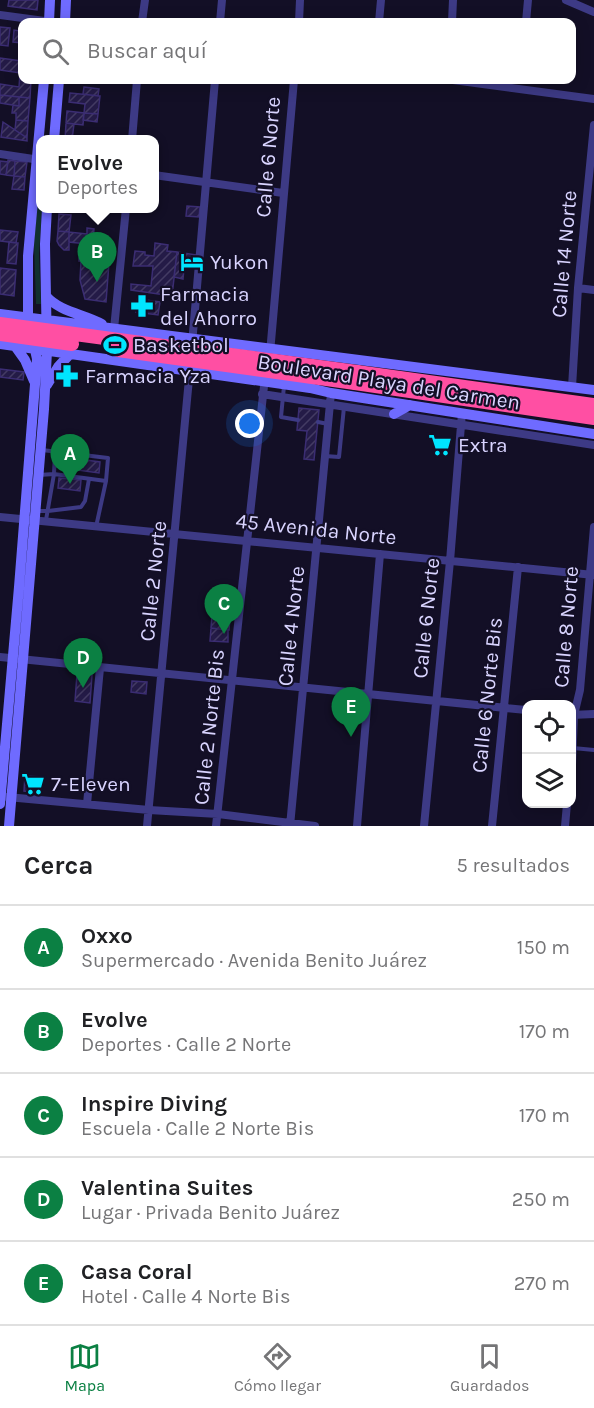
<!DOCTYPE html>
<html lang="es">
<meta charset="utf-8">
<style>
body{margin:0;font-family:Karla,sans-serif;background:#f2f2f2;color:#202124}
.controls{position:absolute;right:18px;bottom:18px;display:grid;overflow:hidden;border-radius:12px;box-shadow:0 3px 15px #0003}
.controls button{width:54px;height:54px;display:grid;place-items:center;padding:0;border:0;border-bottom:2px solid #e0e0e0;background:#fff;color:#202124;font:30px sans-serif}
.you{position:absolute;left:250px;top:424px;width:21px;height:21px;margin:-15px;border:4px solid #fff;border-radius:50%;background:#1a73e8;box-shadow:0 0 0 9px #1a73e833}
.badge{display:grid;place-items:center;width:39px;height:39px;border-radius:50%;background:#0b8043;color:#fff;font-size:20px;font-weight:700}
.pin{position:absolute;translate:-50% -50px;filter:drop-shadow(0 2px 3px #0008)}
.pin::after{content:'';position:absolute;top:32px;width:21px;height:18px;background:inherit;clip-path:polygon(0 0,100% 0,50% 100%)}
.popup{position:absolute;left:36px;top:135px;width:123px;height:78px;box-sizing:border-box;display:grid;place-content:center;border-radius:12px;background:#fff;filter:drop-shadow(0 2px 4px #0005);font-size:20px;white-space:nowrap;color:#757577}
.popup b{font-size:22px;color:#202124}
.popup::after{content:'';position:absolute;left:50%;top:100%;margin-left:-12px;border:12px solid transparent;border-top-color:#fff}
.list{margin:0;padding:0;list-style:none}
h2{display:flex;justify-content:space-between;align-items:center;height:78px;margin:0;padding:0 24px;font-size:26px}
h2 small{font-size:20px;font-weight:400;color:#757577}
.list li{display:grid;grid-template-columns:39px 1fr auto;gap:18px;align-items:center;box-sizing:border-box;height:84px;padding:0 24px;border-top:2px solid #e0e0e0}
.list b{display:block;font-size:22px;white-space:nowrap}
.list p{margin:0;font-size:20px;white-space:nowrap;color:#757577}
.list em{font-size:20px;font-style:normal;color:#757577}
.icon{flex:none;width:33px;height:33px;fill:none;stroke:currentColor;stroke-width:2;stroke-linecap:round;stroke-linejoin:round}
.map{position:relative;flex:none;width:594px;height:826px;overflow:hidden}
.search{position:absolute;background:#fff;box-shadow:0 3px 15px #0003;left:18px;right:18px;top:18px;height:66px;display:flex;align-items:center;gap:15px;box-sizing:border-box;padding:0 21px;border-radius:12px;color:#757577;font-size:22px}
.sheet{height:498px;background:#fff}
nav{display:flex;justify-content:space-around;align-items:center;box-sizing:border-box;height:84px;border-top:2px solid #e0e0e0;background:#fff;font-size:16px;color:#757577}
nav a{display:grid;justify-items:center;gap:3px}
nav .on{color:#0b8043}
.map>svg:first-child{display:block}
.grass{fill:#12302f}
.building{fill:url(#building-hatch);stroke:#3b2d73;stroke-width:1.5}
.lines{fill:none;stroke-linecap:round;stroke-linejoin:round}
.lane{stroke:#3d3a85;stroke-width:4}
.street{stroke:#3d3a85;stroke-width:8}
.secondary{stroke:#6f6bff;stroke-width:10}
.highway{stroke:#ff4fa3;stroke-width:14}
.highway-bridge{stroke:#ff4fa3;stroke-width:14}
.labels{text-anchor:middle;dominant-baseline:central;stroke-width:4.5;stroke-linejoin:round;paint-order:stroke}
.street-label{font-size:21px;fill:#d9d4ff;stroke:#130f26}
.poi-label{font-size:21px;fill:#d9d4ff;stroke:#130f26;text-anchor:start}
</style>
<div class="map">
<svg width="594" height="826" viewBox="0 0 594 826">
<defs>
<pattern id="building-hatch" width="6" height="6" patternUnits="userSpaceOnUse" patternTransform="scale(1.5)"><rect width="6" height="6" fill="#241b47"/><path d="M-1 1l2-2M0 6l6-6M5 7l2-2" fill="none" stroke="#433b63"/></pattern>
</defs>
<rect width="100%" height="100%" fill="#130f26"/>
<path class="grass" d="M40,176V208L42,209L39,254L41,304H36L34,244Z"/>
<path class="building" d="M9,0H38L37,10L8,6Z
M21,23H22V43L13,42L14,30L20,31Z
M0,27L10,28L8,46L0,45Z
M0,58L21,61L20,73L0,70Z
M20,73H22V80H31L30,98L0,95V84L19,87Z
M84,87L99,89L98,96L83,94Z
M70,93L100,96L98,114L84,113L85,104L69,102Z
M0,95L19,97V106L0,103Z
M19,97L30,98L28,121L16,120V113H12L13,105L19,106Z
M67,111L84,113L83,125L66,123Z
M84,113L98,114L97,122L83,120Z
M16,120L28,121L27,138L15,130Z
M3,122L27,138V141L1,137Z
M66,123L74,124L72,140H65Z
M8,160L15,161L14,176L6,175Z
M0,161L8,162L6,175L0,174Z
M15,161L27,162L25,177L14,176Z
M14,176L25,177L24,190L12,189Z
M187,206L200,207L199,217L186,216Z
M59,214L71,215L69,232L58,231Z
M87,228L94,229L91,262L79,261V258H86L87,244L69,242V232L87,234Z
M0,230L18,232L16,243L0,241Z
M58,231L69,232V250H64L59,245L57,241Z
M9,242L18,243L16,264L7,263Z
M155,243L168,245L167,251L177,252L172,296L131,290V284L151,286L153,266H133L135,251L145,252V255L154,256Z
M177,252L197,255L196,259L185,258L183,279L174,277Z
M81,261L109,263L106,302L85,299L80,280Z
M0,268L16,270L14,296L0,294Z
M137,299L160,302L158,315L136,312Z
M0,369L24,372L23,380L0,377Z
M299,408L319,410L314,460L304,459L307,431L297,430Z
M64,457L100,462L99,473L63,468Z
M59,478L81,480L80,491L58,488Z
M214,590L233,591L231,604L213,603Z
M213,603L230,604V618L212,616Z
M212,616L230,618L229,630L211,628Z
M211,628L228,630V642L210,641Z
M77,674L92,675L90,703L75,701Z
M132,681L147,682L146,694L131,692Z
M25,776L42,777L41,793L24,791Z"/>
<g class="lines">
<path class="lane" d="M284,386L281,417L298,420
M318,422L328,424
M42,450L108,458L106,481L96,527
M325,456L339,457L344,407
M39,475L54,474L106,481
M37,511H48L81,507L85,501L89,479
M46,520L54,474L55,452
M573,748L594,750"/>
<path class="street" d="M566,0L594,12
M0,15L52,22
M142,22L145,0
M220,22L222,0
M299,22L300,0
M379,22L381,0
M452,22L453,0
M526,22L528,0
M453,80L594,99
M132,140L137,80
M0,154L40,160
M154,175L283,193
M578,288L594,290
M114,329L126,208
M192,344L215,80
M270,353L294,80
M572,387L578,288L594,125
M262,394L594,445
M0,517L594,575
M0,657L526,710
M572,715L594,714
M572,765L574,715L580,690L594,527
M7,797L149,810L218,814L315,826
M87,804L100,668
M147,826L190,368
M216,826L265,377
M290,826L331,393
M357,826L380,554
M424,826L450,561L462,413
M492,826L518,567
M565,826L567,804"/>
<path class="secondary" d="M49,22L50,0
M65,22L66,0
M54,140L59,80
M46,296C60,312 84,314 102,324
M0,314L594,390
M0,344L310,388L331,393L594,434
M15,346L25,360L34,381
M47,385L58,367L70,354
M394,414L410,405
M0,804L19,587L37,359L28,318V256L44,80
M9,826L44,409L47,351L45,244L47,208"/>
<path class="highway" d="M357,372L594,405
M355,383L594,418"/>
<path class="highway-bridge" d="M0,324L357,372
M0,334L72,344
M118,350L355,383"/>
</g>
<defs>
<g id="hotel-bare" transform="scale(1.8)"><path d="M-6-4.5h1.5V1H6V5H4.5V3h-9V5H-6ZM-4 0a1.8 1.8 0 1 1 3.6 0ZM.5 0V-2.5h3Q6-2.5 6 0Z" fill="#00e5ff" stroke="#130f26" stroke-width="2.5" paint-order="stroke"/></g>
<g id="pharmacy-bare" transform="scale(1.8)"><path d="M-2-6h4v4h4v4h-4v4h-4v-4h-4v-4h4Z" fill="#00e5ff" stroke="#130f26" stroke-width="2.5" paint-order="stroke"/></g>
<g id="stadium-bare" transform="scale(1.8)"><path d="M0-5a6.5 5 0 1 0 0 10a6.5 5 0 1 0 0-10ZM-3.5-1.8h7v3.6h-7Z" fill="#00e5ff" stroke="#130f26" stroke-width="2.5" paint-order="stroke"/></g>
<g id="supermarket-bare" transform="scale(1.8)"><path d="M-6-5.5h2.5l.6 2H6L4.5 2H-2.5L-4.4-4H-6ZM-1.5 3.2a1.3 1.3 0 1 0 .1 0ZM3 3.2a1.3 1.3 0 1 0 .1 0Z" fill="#00e5ff" stroke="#130f26" stroke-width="2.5" paint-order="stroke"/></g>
</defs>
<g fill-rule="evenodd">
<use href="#hotel-bare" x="192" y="262"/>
<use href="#pharmacy-bare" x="142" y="306"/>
<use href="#stadium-bare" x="115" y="345"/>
<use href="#pharmacy-bare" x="67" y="376"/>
<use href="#supermarket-bare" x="440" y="445"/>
<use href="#supermarket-bare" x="33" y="784"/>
</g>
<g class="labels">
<g class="street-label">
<text transform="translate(268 157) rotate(-85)">Calle 6 Norte</text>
<text transform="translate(564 254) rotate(-85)">Calle 14 Norte</text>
<text transform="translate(389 382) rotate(9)">Boulevard Playa del Carmen</text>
<text transform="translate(316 529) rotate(6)">45 Avenida Norte</text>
<text transform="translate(153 581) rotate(-84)">Calle 2 Norte</text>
<text transform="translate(426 618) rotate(-84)">Calle 6 Norte</text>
<text transform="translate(291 626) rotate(-84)">Calle 4 Norte</text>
<text transform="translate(566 627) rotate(-85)">Calle 8 Norte</text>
<text transform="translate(487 695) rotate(-84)">Calle 6 Norte Bis</text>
<text transform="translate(209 727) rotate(-84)">Calle 2 Norte Bis</text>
</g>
<g class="poi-label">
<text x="210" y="262">Yukon</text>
<text x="160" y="294">Farmacia<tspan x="160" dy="24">del Ahorro</tspan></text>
<text x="133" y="345">Basketbol</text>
<text x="85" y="376">Farmacia Yza</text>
<text x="458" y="445">Extra</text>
<text x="51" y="784">7-Eleven</text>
</g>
</g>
</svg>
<div class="controls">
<button><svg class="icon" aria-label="locate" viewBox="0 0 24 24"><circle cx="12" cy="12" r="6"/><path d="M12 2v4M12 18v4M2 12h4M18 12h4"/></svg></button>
<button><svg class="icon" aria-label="layers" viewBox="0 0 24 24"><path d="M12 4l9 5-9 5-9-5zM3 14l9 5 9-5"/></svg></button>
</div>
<div class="you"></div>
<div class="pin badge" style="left:70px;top:484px">A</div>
<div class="pin badge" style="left:97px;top:282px">B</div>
<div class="popup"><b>Evolve</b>Deportes</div>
<div class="pin badge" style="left:224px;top:634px">C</div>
<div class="pin badge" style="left:83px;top:688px">D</div>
<div class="pin badge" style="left:351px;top:737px">E</div>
<div class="search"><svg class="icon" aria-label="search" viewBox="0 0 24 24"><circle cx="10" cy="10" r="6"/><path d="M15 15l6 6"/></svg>Buscar aquí</div>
</div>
<section class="sheet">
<h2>Cerca<small>5 resultados</small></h2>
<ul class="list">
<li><span class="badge">A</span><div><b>Oxxo</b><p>Supermercado · Avenida Benito Juárez</p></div><em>150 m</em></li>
<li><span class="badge">B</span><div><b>Evolve</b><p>Deportes · Calle 2 Norte</p></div><em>170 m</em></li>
<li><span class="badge">C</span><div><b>Inspire Diving</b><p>Escuela · Calle 2 Norte Bis</p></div><em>170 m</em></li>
<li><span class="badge">D</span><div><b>Valentina Suites</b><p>Lugar · Privada Benito Juárez</p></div><em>250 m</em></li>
<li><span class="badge">E</span><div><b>Casa Coral</b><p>Hotel · Calle 4 Norte Bis</p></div><em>270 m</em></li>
</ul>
</section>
<nav>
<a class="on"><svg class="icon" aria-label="map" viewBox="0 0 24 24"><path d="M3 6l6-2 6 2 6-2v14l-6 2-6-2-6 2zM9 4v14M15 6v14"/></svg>Mapa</a>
<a><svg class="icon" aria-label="directions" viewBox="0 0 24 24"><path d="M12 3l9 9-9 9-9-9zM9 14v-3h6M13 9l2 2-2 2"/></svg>Cómo llegar</a>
<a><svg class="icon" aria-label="saved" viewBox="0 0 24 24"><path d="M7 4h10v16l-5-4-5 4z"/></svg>Guardados</a>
</nav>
